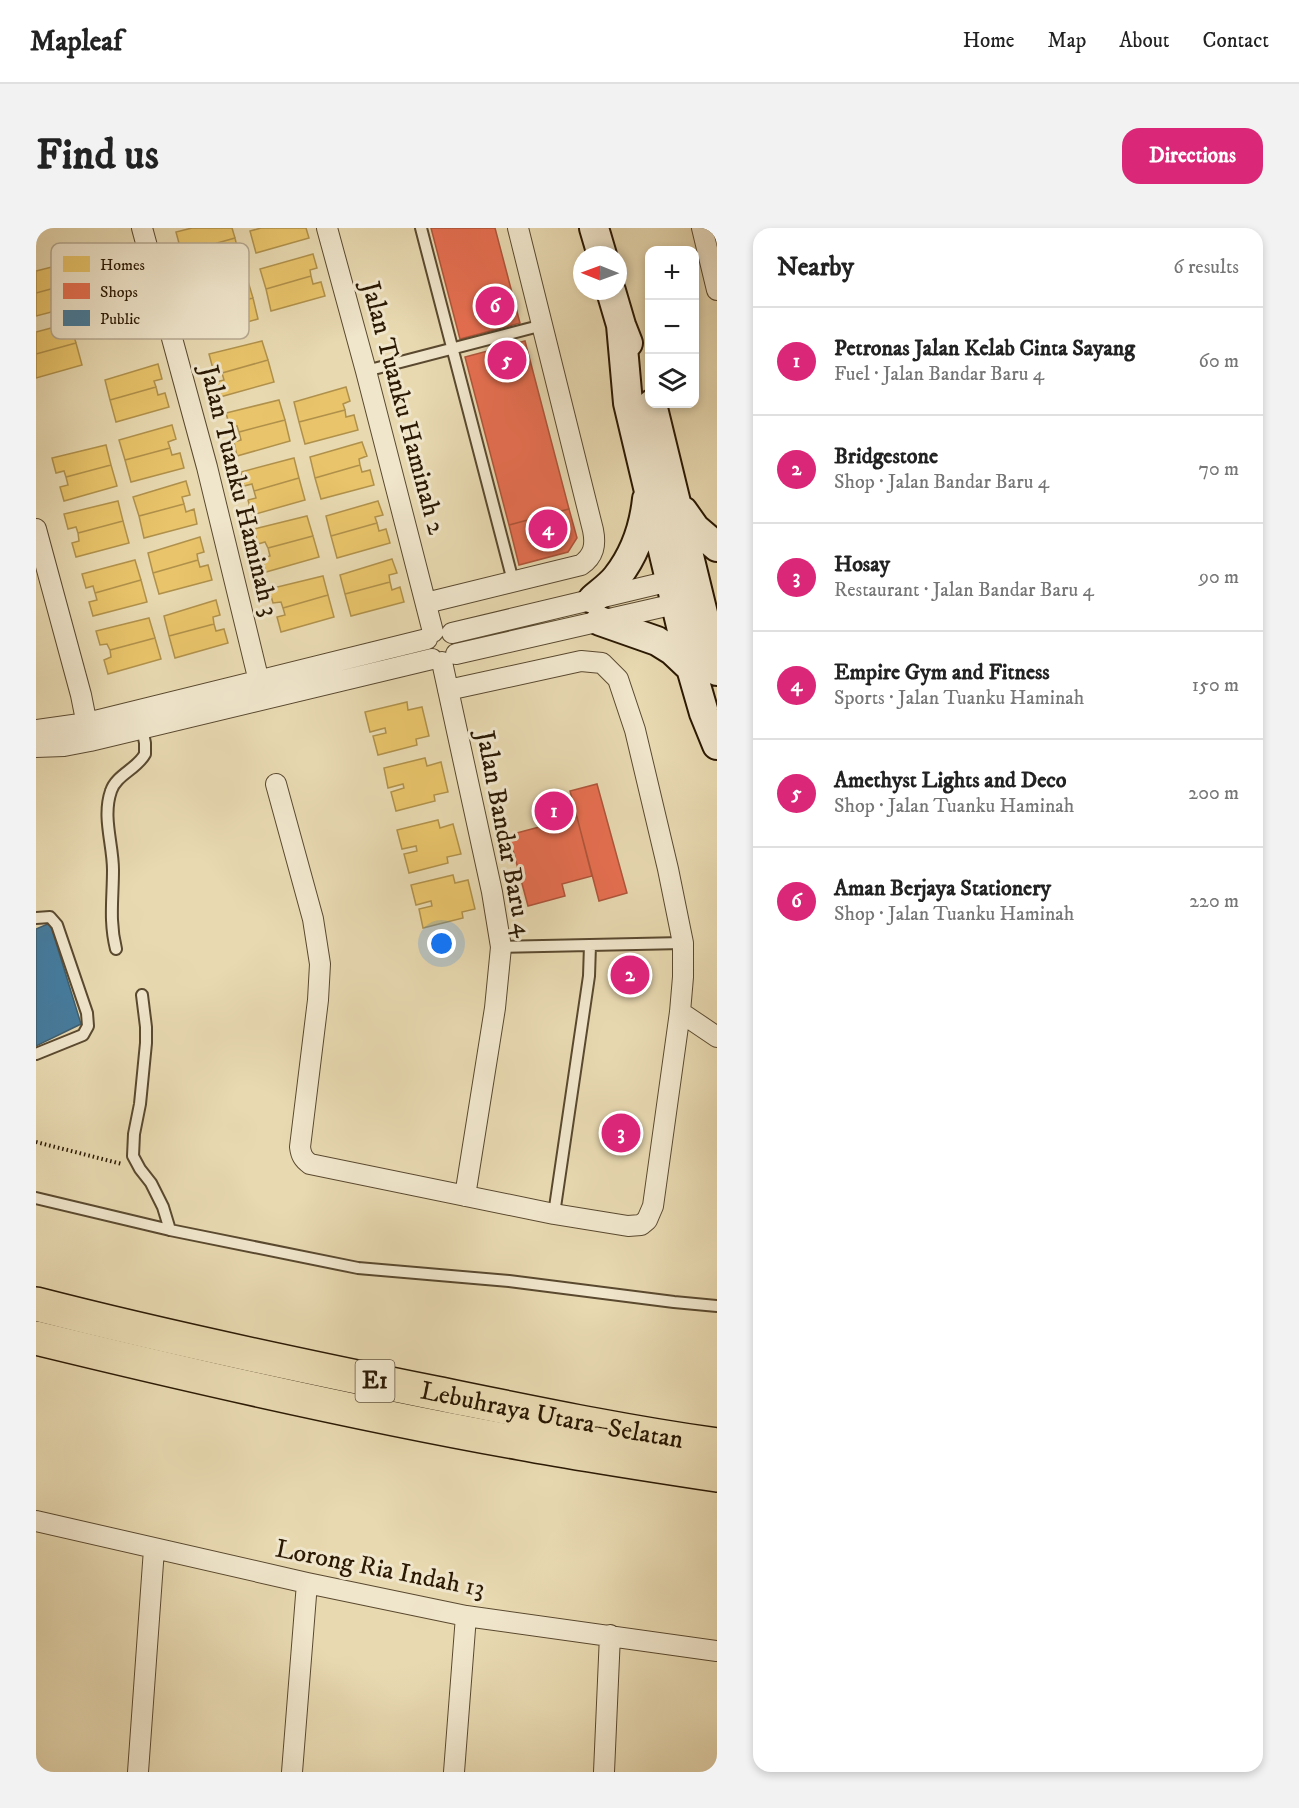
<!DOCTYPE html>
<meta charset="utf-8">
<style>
body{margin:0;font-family:"IM FELL DW Pica",serif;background:#f2f2f2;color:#222}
.controls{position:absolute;right:18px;top:18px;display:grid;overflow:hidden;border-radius:12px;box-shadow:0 3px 9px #0003}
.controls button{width:54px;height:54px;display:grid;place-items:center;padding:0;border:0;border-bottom:2px solid #e0e0e0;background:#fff;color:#222;font:30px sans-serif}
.compass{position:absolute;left:537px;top:18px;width:54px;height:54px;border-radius:50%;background:#fff;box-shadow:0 3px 9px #0003;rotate:271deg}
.you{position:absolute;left:406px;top:716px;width:21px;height:21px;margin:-15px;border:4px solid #fff;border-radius:50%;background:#1a73e8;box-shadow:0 0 0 9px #1a73e833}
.badge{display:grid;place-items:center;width:39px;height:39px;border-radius:50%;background:#db2777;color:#fff;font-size:20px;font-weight:700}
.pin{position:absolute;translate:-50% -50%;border:3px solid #fff;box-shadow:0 2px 6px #0006}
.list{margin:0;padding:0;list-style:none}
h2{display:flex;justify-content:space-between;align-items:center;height:78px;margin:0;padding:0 24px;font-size:26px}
h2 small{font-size:20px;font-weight:400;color:#767676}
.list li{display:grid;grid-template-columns:39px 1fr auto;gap:18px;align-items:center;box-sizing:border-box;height:108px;padding:0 24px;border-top:2px solid #e0e0e0}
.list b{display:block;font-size:22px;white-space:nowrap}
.list p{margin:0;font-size:20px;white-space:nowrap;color:#767676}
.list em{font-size:20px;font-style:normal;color:#767676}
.icon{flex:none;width:33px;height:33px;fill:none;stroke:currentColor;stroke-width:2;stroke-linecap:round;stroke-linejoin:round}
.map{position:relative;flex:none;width:681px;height:1544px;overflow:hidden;border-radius:18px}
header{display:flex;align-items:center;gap:36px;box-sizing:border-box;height:84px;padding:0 30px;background:#fff;border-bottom:2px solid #e0e0e0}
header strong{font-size:28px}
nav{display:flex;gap:33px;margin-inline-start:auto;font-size:21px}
.intro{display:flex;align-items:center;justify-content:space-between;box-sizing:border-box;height:144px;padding:0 36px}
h1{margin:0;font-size:42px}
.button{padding:15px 27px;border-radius:18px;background:#db2777;color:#fff;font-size:21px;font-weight:700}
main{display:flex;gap:36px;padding:0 36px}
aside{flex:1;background:#fff;border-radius:18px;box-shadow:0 3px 9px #0003}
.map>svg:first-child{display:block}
.homes{fill:#e9c46a;stroke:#b0914b;stroke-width:1.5}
.shops{fill:#e76f51;stroke:#af553a;stroke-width:1.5}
.public{fill:#457b9d;stroke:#3d5e6f;stroke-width:1.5}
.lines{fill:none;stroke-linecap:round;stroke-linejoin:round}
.lane-casing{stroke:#5a492f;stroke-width:14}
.street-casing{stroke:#5a492f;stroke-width:22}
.secondary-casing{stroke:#2b1904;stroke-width:32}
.highway-casing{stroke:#2b1904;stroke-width:36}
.path{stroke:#2b1904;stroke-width:4;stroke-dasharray:1.5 3;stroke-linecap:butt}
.lane{stroke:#f0e6cc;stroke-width:10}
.street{stroke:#f0e6cc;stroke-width:20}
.secondary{stroke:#f0e6cc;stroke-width:28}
.highway{stroke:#e8d9b1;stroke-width:33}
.labels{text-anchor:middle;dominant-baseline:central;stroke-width:6;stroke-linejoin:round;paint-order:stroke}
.shield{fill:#f0e6cc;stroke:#665640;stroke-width:1.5}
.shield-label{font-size:24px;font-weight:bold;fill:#2b1904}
.street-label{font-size:26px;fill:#2b1904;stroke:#f0e6cc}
.key{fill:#f0e6cc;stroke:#b5a890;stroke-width:1.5}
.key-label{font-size:16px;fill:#2b1904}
</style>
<header>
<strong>Mapleaf</strong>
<nav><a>Home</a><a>Map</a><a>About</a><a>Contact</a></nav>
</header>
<div class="intro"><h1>Find us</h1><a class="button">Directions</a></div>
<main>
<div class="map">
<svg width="681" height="1544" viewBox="0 0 681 1544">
<rect width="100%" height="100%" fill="#e8d9b1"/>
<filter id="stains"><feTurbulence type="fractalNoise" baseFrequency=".00333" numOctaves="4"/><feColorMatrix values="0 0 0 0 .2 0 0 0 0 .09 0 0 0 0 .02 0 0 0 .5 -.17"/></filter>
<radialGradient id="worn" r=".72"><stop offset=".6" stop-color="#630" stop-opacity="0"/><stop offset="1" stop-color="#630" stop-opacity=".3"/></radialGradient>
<path class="homes" d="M156,0H196L199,10L153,23L151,16L144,19L140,4Z
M225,0H270L273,10L220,25L214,3Z
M199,10L204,32L152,47L148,32L155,30L153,23Z
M277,26L281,40L274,42L275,48L230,61L224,41Z
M20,38L26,58L0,65V43Z
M275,48L277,56L285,54L289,68L235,83L230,61Z
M211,50L217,70L171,82L169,76L162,78L158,63Z
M26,58L31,80L0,88V65Z
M217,70L222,91L170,106L166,92L173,90L171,82Z
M34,95L40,115L0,126V104Z
M226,113L232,132L186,145L184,138L177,141L173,126Z
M40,115L46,137L0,150V126Z
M232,132L238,154L184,169L180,154L188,152L186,145Z
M122,136L126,151L118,153L120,159L74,172L69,152Z
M120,159L122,167L129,165L133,179L80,194L74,172Z
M310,159L314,173L307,176L309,182L263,194L258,174Z
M243,172L249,192L203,204L201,198L194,200L190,185Z
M309,182L310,189L318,187L322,202L269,216L263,194Z
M249,192L254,213L201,228L198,214L205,212L203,204Z
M136,197L140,211L132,214L134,220L89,232L83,212Z
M326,214L331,228L323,231L324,237L279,250L274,229Z
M70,217L75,237L30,249L28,243L20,245L16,230Z
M134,220L136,227L144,225L148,240L95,254L89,232Z
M258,230L263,250L218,263L216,256L208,258L205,244Z
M75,237L81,258L28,273L24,259L32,257L30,249Z
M324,237L326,244L334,242L338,257L285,271L279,250Z
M263,250L269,272L216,287L212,272L220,270L218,263Z
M150,253L154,267L146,269L148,276L103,288L97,269Z
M82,273L87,293L42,305L40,299L32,301L28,286Z
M342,273L347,287L339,289L341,295L295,308L290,288Z
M148,276L150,284L158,281L161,296L108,310L103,288Z
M271,288L277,308L232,320L229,314L222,316L218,301Z
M87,293L93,315L40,329L36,315L43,313L42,305Z
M341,295L343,303L350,301L354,315L301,330L295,308Z
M277,308L283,329L230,344L226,330L234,328L232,320Z
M164,309L168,324L161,326L162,332L117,345L112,325Z
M356,331L361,345L353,347L354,354L309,366L304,347Z
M99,332L105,352L59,365L57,358L50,360L46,346Z
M162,332L164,339L172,337L176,352L123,366L117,345Z
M287,348L292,367L247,380L245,374L237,375L233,361Z
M105,352L111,374L57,388L53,374L61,372L59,365Z
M354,354L356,362L364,359L368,374L315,388L309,366Z
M292,367L298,389L245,404L241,389L249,387L247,380Z
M180,372L184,387L177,389L178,396L133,408L128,388Z
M113,390L119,410L74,422L71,416L64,417L60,403Z
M178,396L180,403L188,401L192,415L139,430L133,408Z
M119,410L125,431L72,446L68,432L75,429L74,422Z
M371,474L372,482L386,479L393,508L380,511L381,517L342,527L337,508L350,505L349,500L334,504L329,484Z
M389,530L391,538L405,534L412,564L398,567L399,573L360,583L355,564L368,560L367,556L352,560L348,540Z
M402,592L404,600L417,596L425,626L411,629L412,635L373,645L368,626L381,623L380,618L366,621L361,602Z
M417,647L419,655L432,652L439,681L426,684L427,690L387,700L383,681L396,678L395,673L380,677L375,657Z"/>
<path class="shops" d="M395,0H459L484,95L424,111Z
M489,113L533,281L473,297L429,129Z
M533,281L541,310L532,324L483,337L473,297Z
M561,556L591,665L563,673L534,563Z
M541,589L556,648L526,656L529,668L492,678L473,607Z"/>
<path class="public" d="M14,695L45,796L0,818V701Z"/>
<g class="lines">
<g class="lane-casing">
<path id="lane" d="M385,0L477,353
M330,143L507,97
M0,690L14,689L21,697L51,785L52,798L47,807L0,826
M465,719L647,715
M80,721C73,693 77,670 77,642C77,616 66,589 75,563C80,547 101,541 109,526V515L106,500
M106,767L110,799V815L104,876L98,906L97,928L104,941L115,955L127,979L134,1002
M0,970L134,1002L322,1040L473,1053L638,1074L681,1078
M518,986L553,748L554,717"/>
</g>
<g class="street-casing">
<path id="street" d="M106,0L171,239L227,470
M291,0L330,143L397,404
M666,0L681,62
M0,301L45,467L53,507
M390,375L545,337C558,328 560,317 557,302L482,0
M416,405L634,353
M420,426L639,376
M406,434L456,664L465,719L459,780L429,968
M0,502L51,495L391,411
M0,519L28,518L54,513L396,431
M240,556L277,691L284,736L282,772L264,919C265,927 267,931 274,936L518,986L592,998L605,997L611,992L617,978L644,784L647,749V715L632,641L599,502L582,451L566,435L545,433L412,462
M644,784L681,809
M0,1293L271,1355L430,1388L681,1423
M102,1544L118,1321
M256,1544L271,1355
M418,1544L430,1388
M568,1544L574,1407"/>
</g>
<g class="secondary-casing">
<path id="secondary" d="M558,0L566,27
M575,63L585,97L592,115
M585,97L592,175L655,440L668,485L681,517
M616,176L681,443
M647,283L659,300L681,319
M557,371C565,364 575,357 581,349C599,326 608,299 611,271
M564,393L621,413L637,423L655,440"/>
</g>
<g class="highway-casing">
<g id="highway">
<path id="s1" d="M0,1076C132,1110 265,1138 399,1165C493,1184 587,1204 681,1217"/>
<path d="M0,1110C160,1149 321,1186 484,1215C549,1227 615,1237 681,1247"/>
</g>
</g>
<path class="path" d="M0,914L86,936"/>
<use href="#lane" class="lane"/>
<use href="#street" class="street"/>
<use href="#secondary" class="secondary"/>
<use href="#highway" class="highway"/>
</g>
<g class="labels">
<rect class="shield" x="319.5" y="1132" width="39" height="42" rx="4.5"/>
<g class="shield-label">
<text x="339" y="1153">E1</text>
</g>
<g class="street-label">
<text transform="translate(367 180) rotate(75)">Jalan Tuanku Haminah 2</text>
<text transform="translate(203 263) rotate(76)">Jalan Tuanku Haminah 3</text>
<text transform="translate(468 606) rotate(79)">Jalan Bandar Baru 4</text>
<text stroke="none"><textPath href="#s1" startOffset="528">Lebuhraya Utara–Selatan</textPath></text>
<text transform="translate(344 1341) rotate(11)">Lorong Ria Indah 13</text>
</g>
</g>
<rect x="15" y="15" width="198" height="96" rx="9" class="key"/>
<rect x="27" y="28" width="27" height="16" fill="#e9c46a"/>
<rect x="27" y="55" width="27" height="16" fill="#e76f51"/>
<rect x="27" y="82" width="27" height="16" fill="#457b9d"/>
<g class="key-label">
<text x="64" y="42">Homes</text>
<text x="64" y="69">Shops</text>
<text x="64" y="96">Public</text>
</g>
<rect width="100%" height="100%" filter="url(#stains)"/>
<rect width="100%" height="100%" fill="url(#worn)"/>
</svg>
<div class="controls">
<button>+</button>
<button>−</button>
<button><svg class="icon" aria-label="layers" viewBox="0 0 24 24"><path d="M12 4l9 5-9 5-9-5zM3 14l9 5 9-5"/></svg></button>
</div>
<svg class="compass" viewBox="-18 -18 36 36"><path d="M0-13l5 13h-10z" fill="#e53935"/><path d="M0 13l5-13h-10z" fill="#767676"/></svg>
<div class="you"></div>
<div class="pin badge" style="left:518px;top:583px">1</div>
<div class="pin badge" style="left:594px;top:747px">2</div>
<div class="pin badge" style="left:585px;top:905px">3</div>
<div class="pin badge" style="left:512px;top:301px">4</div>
<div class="pin badge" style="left:471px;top:132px">5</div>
<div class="pin badge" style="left:459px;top:78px">6</div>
</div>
<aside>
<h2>Nearby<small>6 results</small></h2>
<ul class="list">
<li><span class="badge">1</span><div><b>Petronas Jalan Kelab Cinta Sayang</b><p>Fuel · Jalan Bandar Baru 4</p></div><em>60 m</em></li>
<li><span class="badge">2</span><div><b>Bridgestone</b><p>Shop · Jalan Bandar Baru 4</p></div><em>70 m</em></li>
<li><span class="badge">3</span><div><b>Hosay</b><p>Restaurant · Jalan Bandar Baru 4</p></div><em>90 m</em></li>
<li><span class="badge">4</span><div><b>Empire Gym and Fitness</b><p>Sports · Jalan Tuanku Haminah</p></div><em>150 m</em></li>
<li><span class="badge">5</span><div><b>Amethyst Lights and Deco</b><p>Shop · Jalan Tuanku Haminah</p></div><em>200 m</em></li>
<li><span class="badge">6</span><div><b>Aman Berjaya Stationery</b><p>Shop · Jalan Tuanku Haminah</p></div><em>220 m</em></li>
</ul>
</aside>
</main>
